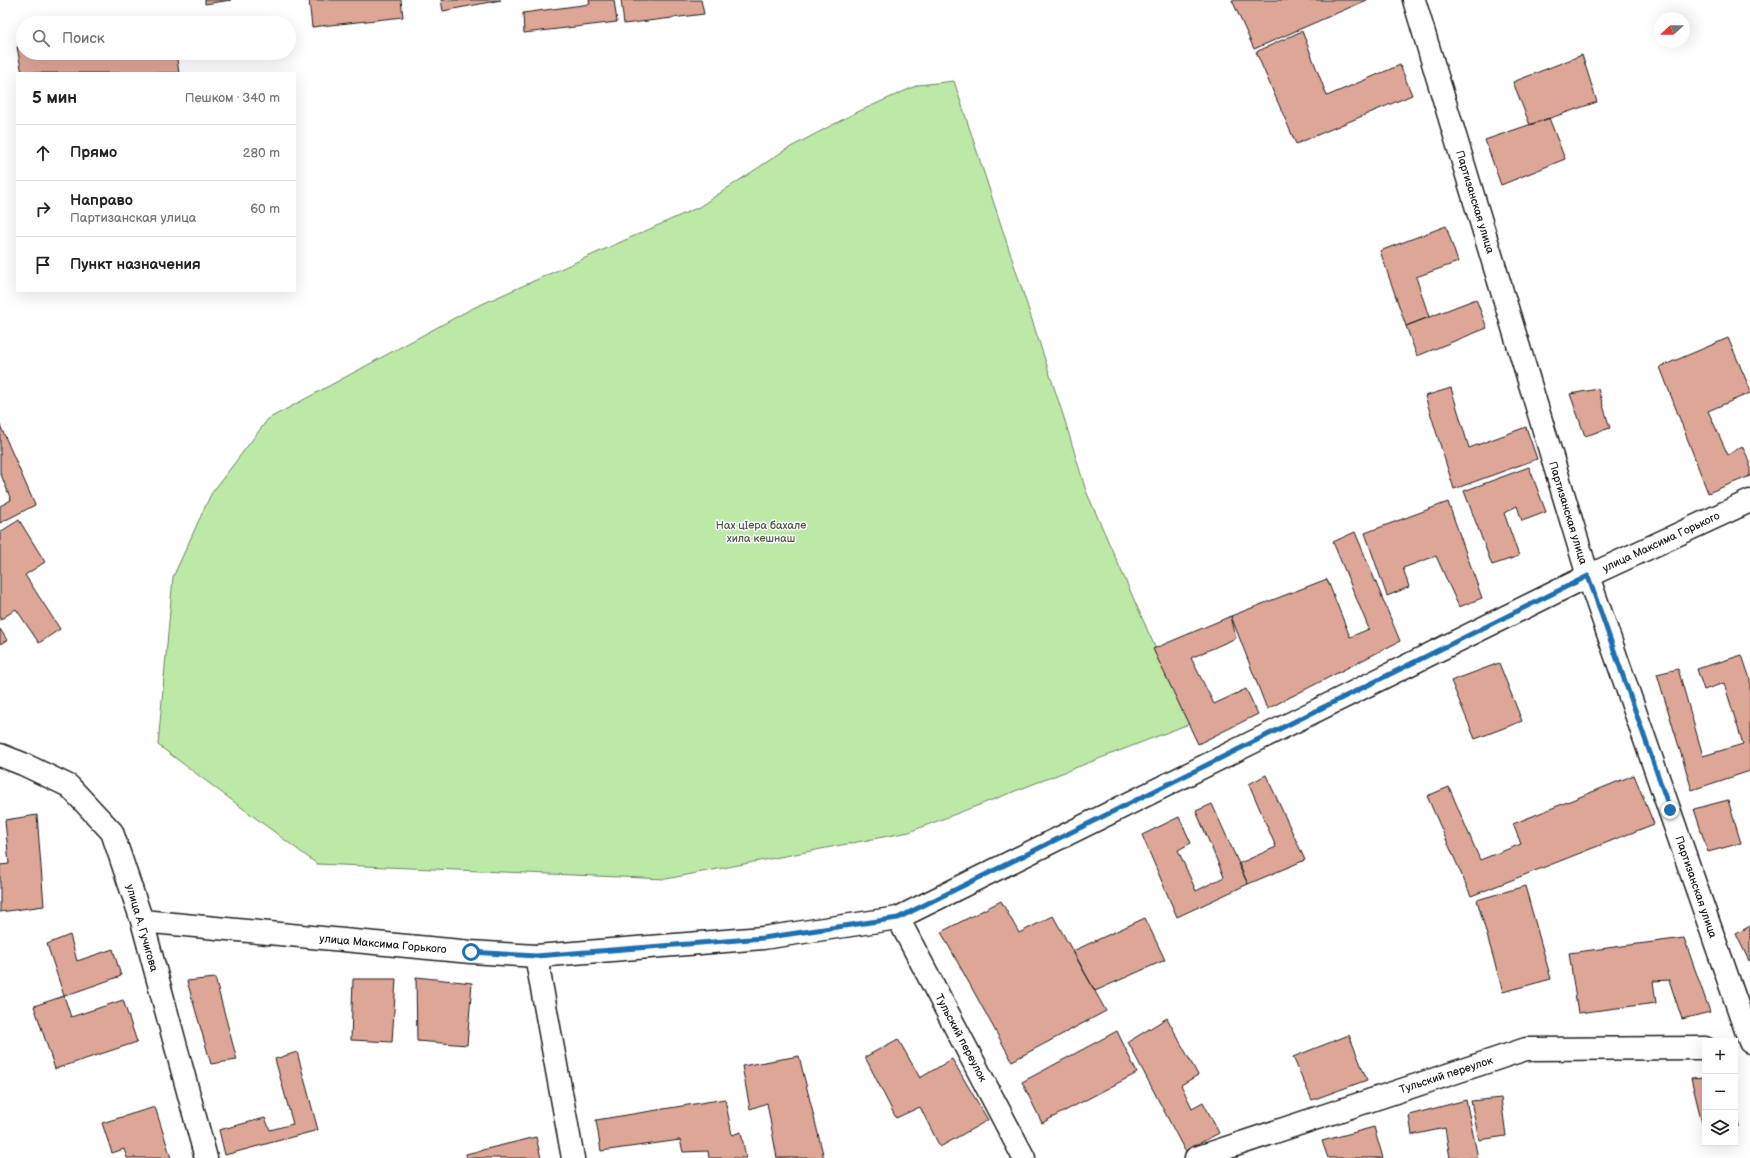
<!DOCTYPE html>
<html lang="ru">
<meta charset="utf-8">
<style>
body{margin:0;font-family:"Balsamiq Sans",sans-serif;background:#f2f2f2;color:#222}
.controls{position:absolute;right:12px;bottom:12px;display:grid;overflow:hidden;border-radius:0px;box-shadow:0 4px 16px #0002}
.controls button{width:36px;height:36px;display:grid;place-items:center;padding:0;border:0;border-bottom:1px solid #e0e0e0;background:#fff;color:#222;font:20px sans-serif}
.compass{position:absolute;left:1654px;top:12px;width:36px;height:36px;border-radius:50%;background:#fff;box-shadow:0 4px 16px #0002;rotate:249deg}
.stop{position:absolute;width:12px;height:12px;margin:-9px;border:3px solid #1f6fb2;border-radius:50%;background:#fff}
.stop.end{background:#1f6fb2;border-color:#fff;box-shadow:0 1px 4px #0008}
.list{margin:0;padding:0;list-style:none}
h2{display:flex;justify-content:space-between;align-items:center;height:52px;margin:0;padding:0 16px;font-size:17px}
h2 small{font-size:13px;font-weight:400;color:#767676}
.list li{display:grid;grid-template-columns:26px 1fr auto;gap:12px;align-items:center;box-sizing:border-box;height:56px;padding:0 16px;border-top:1px solid #e0e0e0}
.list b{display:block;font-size:15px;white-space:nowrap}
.list p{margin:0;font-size:13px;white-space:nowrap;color:#767676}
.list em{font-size:13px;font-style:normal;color:#767676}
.icon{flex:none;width:22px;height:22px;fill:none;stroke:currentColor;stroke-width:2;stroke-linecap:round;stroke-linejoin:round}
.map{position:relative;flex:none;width:1750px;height:1158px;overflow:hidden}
.search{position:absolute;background:#fff;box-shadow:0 4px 16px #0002;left:16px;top:16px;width:280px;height:44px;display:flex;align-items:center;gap:10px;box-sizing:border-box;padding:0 14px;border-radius:22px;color:#767676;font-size:15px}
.panel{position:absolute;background:#fff;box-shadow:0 4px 16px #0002;left:16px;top:72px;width:280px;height:220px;border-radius:0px}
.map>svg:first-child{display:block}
.green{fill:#bde9a7;stroke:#6c8262}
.building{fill:#dea697;stroke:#1c1c1c}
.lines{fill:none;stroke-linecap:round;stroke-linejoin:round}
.street-casing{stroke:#1c1c1c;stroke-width:25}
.secondary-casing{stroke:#1c1c1c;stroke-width:25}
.street{stroke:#fff;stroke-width:22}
.secondary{stroke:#fff;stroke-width:22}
.route{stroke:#1f6fb2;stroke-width:5}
.labels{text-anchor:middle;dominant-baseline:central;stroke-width:3;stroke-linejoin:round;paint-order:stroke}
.street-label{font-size:11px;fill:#1c1c1c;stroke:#fff}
.park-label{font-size:11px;fill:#4c5a46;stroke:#fff}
</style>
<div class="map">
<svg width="1750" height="1158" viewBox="0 0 1750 1158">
<rect width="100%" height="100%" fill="#fff"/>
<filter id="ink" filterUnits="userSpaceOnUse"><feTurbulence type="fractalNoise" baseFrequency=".025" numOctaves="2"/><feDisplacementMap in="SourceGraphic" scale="8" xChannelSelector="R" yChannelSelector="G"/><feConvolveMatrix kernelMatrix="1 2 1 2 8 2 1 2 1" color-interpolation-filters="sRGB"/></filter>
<g filter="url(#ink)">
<path class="green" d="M954,81L1065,421L1086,491L1189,724L909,832L666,879L317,864L158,745L173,577L211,494L268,419L471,309L699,207L785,150L853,114L918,85Z"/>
<path class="building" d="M205,0H231L205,4Z
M309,0H401L403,17L312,27Z
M441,0H501L443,11Z
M589,0H614L617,22L524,33L523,13L590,4Z
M621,0H701L704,14L624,24Z
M1232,0H1367L1254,49Z
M1302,31L1327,96L1400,65L1412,95L1296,144L1256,52Z
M23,46V53H176L179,73H22L17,47Z
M1582,55L1597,102L1530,125L1513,82Z
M1549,118L1565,159L1501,185L1485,140Z
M1446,226L1458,262L1416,277L1429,317L1406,326L1380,251Z
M1476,299L1487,328L1417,356L1406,326Z
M1728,338L1750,389V393L1708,411L1728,455L1742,446L1750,462V476L1708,493L1660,367Z
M1451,388L1469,448L1526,427L1537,459L1454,489L1425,396Z
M1598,389L1610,428L1585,436L1570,394Z
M0,425L35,505L0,523V506L11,500L0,472Z
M1529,467L1546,512L1522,521L1517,506L1504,513L1519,556L1492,565L1464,491Z
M1448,502L1482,598L1459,607L1436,556L1403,568L1409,587L1387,596L1365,533Z
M19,520L45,562L25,575L60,629L39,643L16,609L0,620V532Z
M1355,532L1400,641L1267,709L1231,616L1327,579L1350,637L1369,629L1333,542Z
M1231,616L1236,638L1191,658L1214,704L1246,689L1258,714L1198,744L1153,649Z
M0,629L7,640L0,644Z
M1742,655L1750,679V771L1692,790L1657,674L1678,669L1703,756L1743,744L1724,683L1704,690L1697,669Z
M1499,663L1522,721L1475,739L1451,681Z
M1266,775L1305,860L1248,884L1238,864L1276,847L1249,784Z
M1634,775L1654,824L1471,896L1427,796L1449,787L1480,860L1521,844L1513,824Z
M1728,800L1741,843L1708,852L1694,809Z
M1212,804L1248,884L1177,917L1142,835L1179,817L1191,843L1178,850L1196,891L1224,877L1196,811Z
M37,815L44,906L0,912V865L9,864L5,820Z
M1525,886L1551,979L1503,992L1477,900Z
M1001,901L1019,933L1053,916L1106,1011L1012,1061L941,932Z
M1145,918L1165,960L1095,991L1073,951Z
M1750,926V960L1749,961L1736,934Z
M70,935L77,961L113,949L121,976L64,996L47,944Z
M1684,938L1710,1012L1682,1019L1669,980L1653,981L1656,1003L1578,1013L1569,953Z
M416,977L472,983L467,1045L417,1041Z
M215,978L237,1060L211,1064L187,981Z
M353,979H396L392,1042L351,1040Z
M64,996L71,1017L123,1000L137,1042L55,1069L34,1006Z
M1167,1018L1198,1075L1181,1085L1192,1108L1203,1102L1219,1133L1185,1151L1128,1042Z
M1117,1031L1137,1073L1042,1123L1022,1082Z
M1349,1035L1367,1080L1312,1100L1293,1057Z
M898,1039L920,1078L952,1059L988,1120L940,1147L920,1107L896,1118L865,1057Z
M297,1052L318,1130L225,1155L219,1130L265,1118L270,1130L293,1124L275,1059Z
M799,1056L824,1158H777L767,1103L750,1109L742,1066Z
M1705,1077V1131H1704L1691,1078Z
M1501,1098L1506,1136L1479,1140L1471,1101Z
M725,1099L732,1135L741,1132L746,1158H709L708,1151L683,1152L680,1140L601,1151L596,1120Z
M1466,1100L1478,1158H1450L1445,1128L1412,1135L1409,1115Z
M1735,1104L1739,1126L1735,1127Z
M155,1107L171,1158H127L124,1149L112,1153L102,1123Z
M1374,1127L1383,1158H1328L1322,1141Z
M536,1137L541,1158H467L466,1154Z"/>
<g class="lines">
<g class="street-casing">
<path id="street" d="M1414,0L1588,576L1750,1042
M898,918L1024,1158
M536,956L573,1158
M1196,1158L1526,1049L1705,1048"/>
</g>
<g class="secondary-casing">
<path id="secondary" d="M0,755L23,764L69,786L112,832L142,921L206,1158
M142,921L471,952L536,956L763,938L898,918L1588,576L1750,501"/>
</g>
<use href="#street" class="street"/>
<use href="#secondary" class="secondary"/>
</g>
</g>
<g class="lines" filter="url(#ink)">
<path class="route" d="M471,952L536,956L763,938L898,918L1588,576L1670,810"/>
</g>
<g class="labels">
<g class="street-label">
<text transform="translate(1475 202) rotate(73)">Партизанская улица</text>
<text transform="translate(1568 513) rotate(73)">Партизанская улица</text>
<text transform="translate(1661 542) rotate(-25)">улица Максима Горького</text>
<text transform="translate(1696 887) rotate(71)">Партизанская улица</text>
<text transform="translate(142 928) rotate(74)">улица А. Гучигова</text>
<text transform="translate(383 944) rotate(5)">улица Максима Горького</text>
<text transform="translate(961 1038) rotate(62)">Тульский переулок</text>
<text transform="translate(1446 1075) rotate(-18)">Тульский переулок</text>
</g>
<g class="park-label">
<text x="761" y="525">Нах цIера бахале<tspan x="761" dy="13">хила кешнаш</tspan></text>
</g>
</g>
</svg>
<div class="controls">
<button>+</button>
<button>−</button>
<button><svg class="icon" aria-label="layers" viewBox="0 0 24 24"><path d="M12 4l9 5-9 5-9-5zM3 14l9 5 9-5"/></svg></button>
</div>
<svg class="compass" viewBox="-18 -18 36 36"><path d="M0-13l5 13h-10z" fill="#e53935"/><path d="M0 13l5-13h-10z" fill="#767676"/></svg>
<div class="stop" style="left:471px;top:952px"></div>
<div class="stop end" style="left:1670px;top:810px"></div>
<div class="search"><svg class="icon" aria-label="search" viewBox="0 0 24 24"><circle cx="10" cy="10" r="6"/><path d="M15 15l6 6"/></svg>Поиск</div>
<section class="panel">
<h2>5 мин<small>Пешком · 340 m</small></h2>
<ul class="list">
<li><svg class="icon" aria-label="ahead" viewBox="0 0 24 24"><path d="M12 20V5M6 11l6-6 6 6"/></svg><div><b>Прямо</b></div><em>280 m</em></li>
<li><svg class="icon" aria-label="right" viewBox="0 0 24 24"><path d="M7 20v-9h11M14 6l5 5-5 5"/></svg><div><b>Направо</b><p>Партизанская улица</p></div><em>60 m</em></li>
<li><svg class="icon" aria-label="arrive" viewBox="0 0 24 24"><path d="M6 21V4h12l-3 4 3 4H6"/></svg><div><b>Пункт назначения</b></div></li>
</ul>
</section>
</div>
